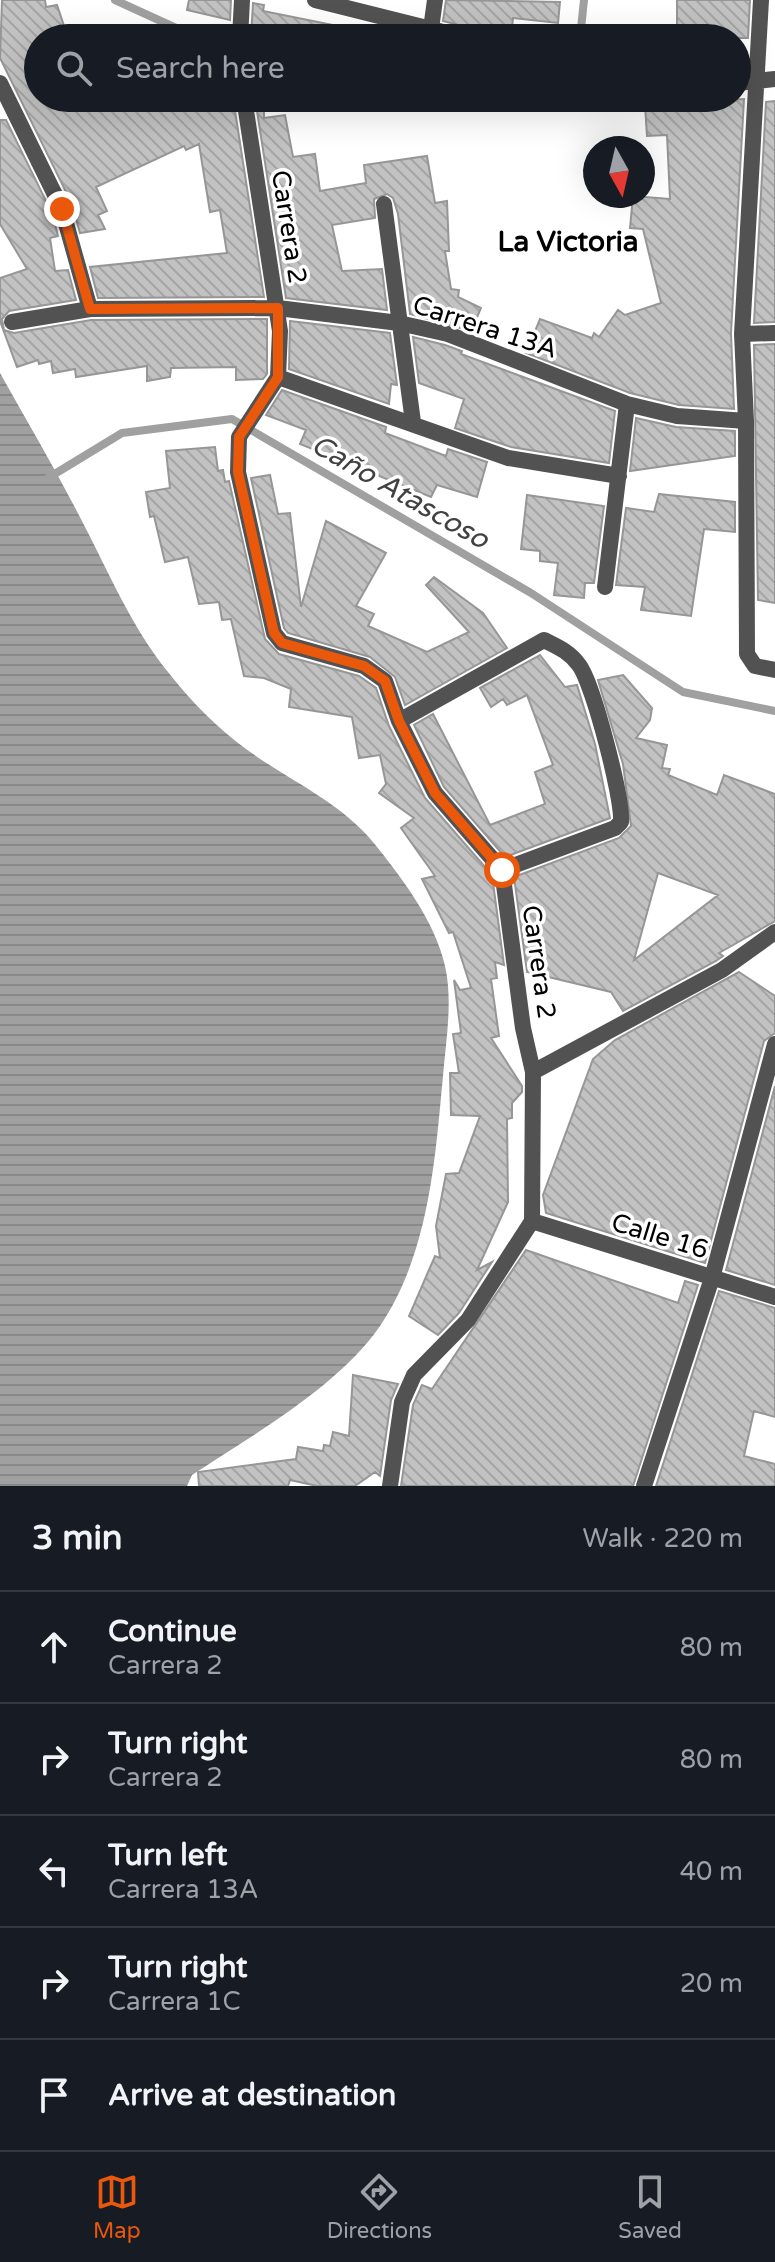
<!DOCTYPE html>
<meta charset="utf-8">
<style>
body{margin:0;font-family:"Varela Round",sans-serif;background:#242831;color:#f1f3f6}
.compass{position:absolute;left:583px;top:136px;width:72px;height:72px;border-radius:50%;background:#171b24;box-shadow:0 8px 32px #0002;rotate:172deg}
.stop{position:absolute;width:24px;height:24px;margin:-18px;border:6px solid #ea580c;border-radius:50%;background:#fff}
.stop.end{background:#ea580c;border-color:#fff;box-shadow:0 2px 8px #0008}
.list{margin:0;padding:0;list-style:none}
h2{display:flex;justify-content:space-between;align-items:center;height:104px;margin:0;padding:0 32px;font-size:34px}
h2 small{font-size:26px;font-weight:400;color:#9ea1a6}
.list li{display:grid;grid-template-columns:52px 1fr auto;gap:24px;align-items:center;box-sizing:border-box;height:112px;padding:0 32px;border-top:2px solid #363941}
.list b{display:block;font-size:30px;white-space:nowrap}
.list p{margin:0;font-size:26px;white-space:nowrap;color:#9ea1a6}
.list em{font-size:26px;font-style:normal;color:#9ea1a6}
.icon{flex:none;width:44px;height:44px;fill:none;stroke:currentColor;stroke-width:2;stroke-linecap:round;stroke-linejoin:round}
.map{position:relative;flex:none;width:775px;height:1486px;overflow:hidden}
.search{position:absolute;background:#171b24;box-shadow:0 8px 32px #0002;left:24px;right:24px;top:24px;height:88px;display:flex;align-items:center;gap:20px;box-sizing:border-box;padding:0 28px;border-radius:44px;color:#9ea1a6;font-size:30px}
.sheet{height:664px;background:#171b24}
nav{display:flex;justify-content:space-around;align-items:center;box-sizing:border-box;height:112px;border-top:2px solid #363941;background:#171b24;font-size:22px;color:#9ea1a6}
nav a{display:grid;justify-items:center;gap:4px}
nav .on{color:#ea580c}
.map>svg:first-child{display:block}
.water{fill:url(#water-rules)}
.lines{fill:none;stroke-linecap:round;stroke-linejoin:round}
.stream{stroke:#a0a0a0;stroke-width:8}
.building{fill:url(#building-back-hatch);stroke:#969696;stroke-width:2;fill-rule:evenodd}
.minor{stroke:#525252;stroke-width:16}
.route{stroke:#ea580c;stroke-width:10}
.labels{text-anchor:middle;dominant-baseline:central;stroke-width:7;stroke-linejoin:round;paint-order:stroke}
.street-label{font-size:26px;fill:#000;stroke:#fff}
.neighbourhood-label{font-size:28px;font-weight:bold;fill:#000;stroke:#fff}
.water-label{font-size:28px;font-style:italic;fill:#414141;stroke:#fff}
</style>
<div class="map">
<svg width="775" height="1486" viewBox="0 0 775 1486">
<defs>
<pattern id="water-rules" width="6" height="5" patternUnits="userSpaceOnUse" patternTransform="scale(2)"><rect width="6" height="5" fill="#a0a0a0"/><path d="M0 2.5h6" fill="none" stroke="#888"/></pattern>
<pattern id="building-back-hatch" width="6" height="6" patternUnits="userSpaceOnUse" patternTransform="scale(2)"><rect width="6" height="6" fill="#c2c2c2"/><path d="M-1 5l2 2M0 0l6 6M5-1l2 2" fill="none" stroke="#a5a5a5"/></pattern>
</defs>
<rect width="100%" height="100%" fill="#fff"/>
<path class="water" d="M0,373C28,423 57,472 83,523C109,573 132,628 168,672C190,700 217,728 246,749C288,780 339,801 373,842C402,878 435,921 445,966C453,1001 446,1040 443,1076C435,1161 429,1253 380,1326C339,1386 253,1435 192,1475L187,1486H0Z"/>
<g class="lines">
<path class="stream" d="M115,0L198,38
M580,38L584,0
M397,98L438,107L528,105L538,98
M48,478L122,433L232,419L531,593L683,692L775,711"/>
</g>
<path class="building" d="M2,0H45L46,7L57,5L67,35L38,38V98H233L264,297L98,298L90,267L227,253L220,210L210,212L199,144L186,150L184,146L96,187L107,211L98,215L105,229L80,233L72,204L0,58Z
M189,0H231L230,20L187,10Z
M446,0L560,2L558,23L513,18L511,38H478L470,28L443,21Z
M677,0H750L748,38H677Z
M253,3L264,5L263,11L343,27L342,38H251Z
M255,98H264V118L285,115L293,157L315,154L320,191L366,183L364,165L427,156L435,203L447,201L449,251H445L451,289L459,290L458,297L481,308L471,331L410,314L398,214L393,198L387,194L374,199L375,218L332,225L342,271L382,269L387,310L286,298Z
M744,99L731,333L734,409L679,405L630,393L526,353L540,319L592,338L594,333L599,337L618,310L625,315L661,303L643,229L630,228L633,196L670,199L667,135L647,136L645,105Z
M775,101V322L754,323L766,102Z
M0,120H6L52,213L58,236L50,238L55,271L68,270L76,300L9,311L2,319L4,330L14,333L91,320L267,319V374L263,379L236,380V367L171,368L170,377L147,381V366L76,377L75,369L53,373L51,361L39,364L38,360L17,367L0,321V278L27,269L0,224Z
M290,321L390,333L397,385L391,384L389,404L289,369Z
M413,337L445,345L462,351L461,354L615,411L609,463L511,447L455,428L464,399L419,383Z
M775,344V603L758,600L754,345Z
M282,390L386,427L385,433L446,456L448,449L487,462L477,497L437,485L431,497L300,444L306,430L266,415Z
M636,418L676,427L735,431V456L630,471Z
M215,447L218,471L223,470L225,482L229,481L265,639L279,654L359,676L376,688L389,726L425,798L492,875L504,965L495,962L497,978L491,979L499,1036L491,1038L522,1086V1092L512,1103V1118L507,1119L508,1202L477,1270L492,1262L459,1313L438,1335L409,1316L435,1256L440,1258L436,1226L446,1174L459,1173L480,1116L451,1115L450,1073H459L453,1034L461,1033L454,980L460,990L471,988L453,932L449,933L422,879L435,876L401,828L414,818L379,793L386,784L380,755L359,758L352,717L289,707L291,689L264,678L244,676L231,619L222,620L219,602L199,604L188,557L165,562L154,516L150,517L146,492L170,488L166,451Z
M270,475L278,514L290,513L301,607L326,521L386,553L356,606L374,614L368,626L427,652L469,632L426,585L434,577L483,613L507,648L405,705L395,677L370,657L288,633L284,628L251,478Z
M659,494L735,502V532L704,529L691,616L641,610L645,587L616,585L626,508L654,512Z
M527,495L604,506L594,583H585L584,598L554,595L558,563L540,561V551L521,549Z
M540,655L565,687L577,685L595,744L610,818L505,857L444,787L414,725L433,714L490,825L545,804L535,772L553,765L527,695L507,705L503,699L491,707L480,688Z
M623,675L652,708L650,720L636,738L667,745L662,768L670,769L668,775L717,795L724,775L775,794V921L719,953L723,956L716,961L623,1011L611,992L527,972L514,877L619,838L631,826L623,764L598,680ZM658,873L718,895L634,960Z
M739,972L775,996V1033L764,1041L705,1263L546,1213L543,1195L593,1059L615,1040Z
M775,1086V1285L726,1270Z
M526,1250L678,1303L685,1281L698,1285L633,1486H401L413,1405L422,1385L432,1389Z
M719,1291L775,1308V1417L754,1411L744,1456L775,1464V1486H656Z
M353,1375L398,1384L391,1400L380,1476L375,1472L355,1486H317L290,1480L288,1486H199L198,1472L296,1459L298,1447L323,1451L324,1445L330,1446L333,1432L349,1436Z"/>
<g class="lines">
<path class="minor" d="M315,0L467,38
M761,0L742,334L746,421L747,654L755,666L775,670
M431,29L435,0
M240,38L242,0
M0,83L62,209L90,309
M737,83L775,79
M244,98L280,331L278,377L239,437L238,472L274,633L282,643L364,666L385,681L399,721L435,793L502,870L523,1028L533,1072L532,1221L468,1320L414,1375L402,1402L390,1486
M384,204L413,422
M12,322L90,309L278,308L399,323L448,334L627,404L677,416L746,421
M742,334L775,333
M278,377L508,458L619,476
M605,587L627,404
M399,721L544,640C558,647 570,652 579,665C593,683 623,799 621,822L615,828L502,870
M533,1072L722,970L775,932
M532,1221L775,1297
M644,1486L712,1278L775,1044"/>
</g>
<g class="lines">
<path class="route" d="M62,209L90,309L278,308V377L239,437L238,472L274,633L282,643L364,666L385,681L399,721L435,793L502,870"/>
</g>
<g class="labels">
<g class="street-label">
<text transform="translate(289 227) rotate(81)">Carrera 2</text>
<text transform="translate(485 327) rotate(18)">Carrera 13A</text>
<text transform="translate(539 962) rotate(82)">Carrera 2</text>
<text transform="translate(660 1236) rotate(17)">Calle 16</text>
</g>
<g class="neighbourhood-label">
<text x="568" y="242">La Victoria</text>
</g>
<g class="water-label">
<text transform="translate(400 492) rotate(30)">Caño Atascoso</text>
</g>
</g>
</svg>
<svg class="compass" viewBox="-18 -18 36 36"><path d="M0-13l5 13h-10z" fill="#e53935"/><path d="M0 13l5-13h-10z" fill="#9ea1a6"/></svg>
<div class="stop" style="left:502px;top:870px"></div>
<div class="stop end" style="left:62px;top:209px"></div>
<div class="search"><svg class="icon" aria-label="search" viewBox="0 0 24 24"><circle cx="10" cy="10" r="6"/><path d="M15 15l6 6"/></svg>Search here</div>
</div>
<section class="sheet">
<h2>3 min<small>Walk · 220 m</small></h2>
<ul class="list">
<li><svg class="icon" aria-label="ahead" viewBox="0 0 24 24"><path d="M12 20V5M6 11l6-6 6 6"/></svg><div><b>Continue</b><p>Carrera 2</p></div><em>80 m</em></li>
<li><svg class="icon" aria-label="right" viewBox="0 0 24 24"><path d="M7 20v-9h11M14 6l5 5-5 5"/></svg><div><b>Turn right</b><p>Carrera 2</p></div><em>80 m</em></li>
<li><svg class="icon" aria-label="left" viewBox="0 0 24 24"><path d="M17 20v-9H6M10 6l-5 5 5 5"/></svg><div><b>Turn left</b><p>Carrera 13A</p></div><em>40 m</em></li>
<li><svg class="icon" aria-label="right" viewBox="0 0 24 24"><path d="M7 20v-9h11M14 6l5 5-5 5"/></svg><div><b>Turn right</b><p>Carrera 1C</p></div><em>20 m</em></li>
<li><svg class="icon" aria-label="arrive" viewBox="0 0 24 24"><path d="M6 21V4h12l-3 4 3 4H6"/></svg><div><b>Arrive at destination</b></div></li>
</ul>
</section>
<nav>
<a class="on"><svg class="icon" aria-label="map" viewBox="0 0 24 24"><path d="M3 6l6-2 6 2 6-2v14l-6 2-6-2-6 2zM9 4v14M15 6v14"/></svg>Map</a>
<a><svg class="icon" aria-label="directions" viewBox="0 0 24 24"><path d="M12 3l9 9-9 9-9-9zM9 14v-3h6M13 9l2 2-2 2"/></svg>Directions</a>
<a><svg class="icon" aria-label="saved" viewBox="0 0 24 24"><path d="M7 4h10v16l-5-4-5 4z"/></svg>Saved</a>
</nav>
